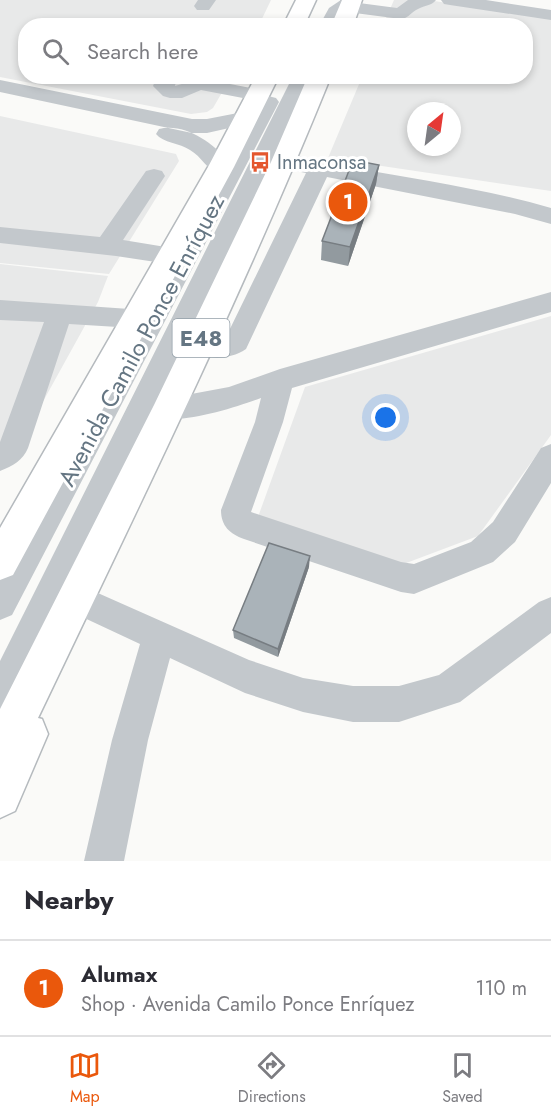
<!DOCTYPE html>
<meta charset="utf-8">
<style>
body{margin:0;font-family:Jost,sans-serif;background:#f2f2f3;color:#2b2b33}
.compass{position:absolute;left:407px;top:102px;width:54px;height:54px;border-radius:50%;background:#fff;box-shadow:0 3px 9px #0003;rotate:29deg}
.you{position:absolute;left:386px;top:418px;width:21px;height:21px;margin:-15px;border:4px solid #fff;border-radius:50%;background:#1a73e8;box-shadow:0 0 0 9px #1a73e833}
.badge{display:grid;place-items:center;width:39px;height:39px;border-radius:50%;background:#ea580c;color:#fff;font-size:20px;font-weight:700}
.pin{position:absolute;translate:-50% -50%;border:3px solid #fff;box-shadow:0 2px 6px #0006}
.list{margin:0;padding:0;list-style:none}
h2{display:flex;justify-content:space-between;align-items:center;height:78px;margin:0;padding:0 24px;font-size:26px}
h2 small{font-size:20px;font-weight:400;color:#7c7c81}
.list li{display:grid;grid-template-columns:39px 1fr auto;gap:18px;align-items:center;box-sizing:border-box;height:96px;padding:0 24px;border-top:2px solid #e1e1e2}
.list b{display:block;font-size:22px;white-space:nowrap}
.list p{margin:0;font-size:20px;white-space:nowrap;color:#7c7c81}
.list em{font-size:20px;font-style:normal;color:#7c7c81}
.icon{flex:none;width:33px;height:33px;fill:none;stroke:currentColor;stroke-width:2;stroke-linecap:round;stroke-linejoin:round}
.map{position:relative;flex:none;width:551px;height:861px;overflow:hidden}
.search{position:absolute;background:#fff;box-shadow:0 3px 9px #0003;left:18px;right:18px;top:18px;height:66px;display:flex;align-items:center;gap:15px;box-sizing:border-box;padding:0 21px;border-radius:24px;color:#7c7c81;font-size:22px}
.sheet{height:174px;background:#fff}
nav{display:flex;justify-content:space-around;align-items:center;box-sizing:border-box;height:84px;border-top:2px solid #e1e1e2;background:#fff;font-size:16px;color:#7c7c81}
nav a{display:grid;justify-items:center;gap:3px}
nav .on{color:#ea580c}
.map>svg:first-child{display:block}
.built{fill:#e8e9e9;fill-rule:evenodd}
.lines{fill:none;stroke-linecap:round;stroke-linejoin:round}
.major-casing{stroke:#b5babe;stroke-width:3}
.minor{fill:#c3c8cc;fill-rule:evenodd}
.major{fill:#fff;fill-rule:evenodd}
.wall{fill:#929a9f}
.shaded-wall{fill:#777d82}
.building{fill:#aab3b9;stroke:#777d82;stroke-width:1.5}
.labels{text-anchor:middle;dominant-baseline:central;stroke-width:6;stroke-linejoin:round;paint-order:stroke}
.far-poi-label{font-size:20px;fill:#657683;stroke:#fff;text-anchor:start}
.shield{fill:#fff;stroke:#939fa8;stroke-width:1.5}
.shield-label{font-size:22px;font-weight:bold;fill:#657683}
.street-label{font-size:24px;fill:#657683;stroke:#fff}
</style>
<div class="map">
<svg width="551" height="861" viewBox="0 0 551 861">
<rect width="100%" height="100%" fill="#fafaf8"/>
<path class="built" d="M0,0H271L259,25L26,26V76L231,77L213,108L207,112L191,114L0,77Z
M394,0H427L551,18V191L328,158L362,77L526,76V26L383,25ZM416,111H452V147H416Z
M0,116L176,154L179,161L109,274L0,263Z
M0,264L108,276L98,302L19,445L0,461Z
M551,316V435L478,536L393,568L254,528L305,387Z"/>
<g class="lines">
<g class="major-casing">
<path id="major" d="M296,0H316L304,26H283Z
M342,0H362L353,26H331Z
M256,76H279L234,167L13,575L0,580V528L208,167Z
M308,76H331C243,294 139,506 38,718L42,719L48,734L15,811L0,818V709L154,405L271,162Z"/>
</g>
<path class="minor" d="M198,0H216L209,10H197L194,6Z
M341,0H359V3L397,8L408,0H436C431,6 425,5 418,9C411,12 409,18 401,19L347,12L343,15L338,26H319L329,8Z
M441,0H486L551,10V20L450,5L444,4Z
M157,76H177L175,86L185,83L180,76H202L204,79L266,91L268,96L276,98L279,102L12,615L0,620V572L134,328L69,324L28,448C23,460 13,466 0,471V442L44,322L0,320V300L144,310L169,264L116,256L0,243V227L100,237L146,171L154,169L162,171L165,176L123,240L178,249L219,174C208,171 201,156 190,150C180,143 163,143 156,134L159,129C184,123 212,142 227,160L247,124L207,133H192L0,92V80L192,119H207L248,111L253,112L259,101L201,90L182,98H170L163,96L153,86Z
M293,76H313L189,337C202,333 216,340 227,335L306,173L276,167L273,162L276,157C295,152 329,163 348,167C416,179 485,189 551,208V224L515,214L327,177L246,349C228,361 208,359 188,352L185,347L159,400L229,387L280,369L551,292V312L292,388L283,422L251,512L401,562L414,564L471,542L493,522L541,448L551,444V483L515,542L493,562L414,594L401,592L244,539C230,534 221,526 221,510L255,422L261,398C237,407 182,425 158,417L155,410L73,582L249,660L303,678L353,686H399L439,675L539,602L551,597V633L460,702L399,722H353L303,712L245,693L170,658L148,740L124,861H84L112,740L140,644L63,608L62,605L12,710L0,716V661Z
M363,76H401C391,88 379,84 366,80Z"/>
<use href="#major" class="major"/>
</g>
<path class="wall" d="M379,165L376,184L348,266L321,260L322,241Z
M309,567L278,657L234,638L233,630Z"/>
<path class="shaded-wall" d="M379,165L376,184L348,266L350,247Z
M310,556L309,567L278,657V649Z"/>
<path class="building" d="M353,160L379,165L350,247L322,241Z
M269,543L310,556L278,649L233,630Z"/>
<defs>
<g id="bus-bare" transform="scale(1.62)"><path d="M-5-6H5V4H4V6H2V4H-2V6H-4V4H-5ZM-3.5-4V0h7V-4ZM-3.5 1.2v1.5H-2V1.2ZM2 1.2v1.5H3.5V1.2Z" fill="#e4572e" stroke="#fff" stroke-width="2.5" paint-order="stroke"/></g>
</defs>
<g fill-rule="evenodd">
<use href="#bus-bare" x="260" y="162"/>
</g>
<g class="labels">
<g class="far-poi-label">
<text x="277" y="162">Inmaconsa</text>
</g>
<rect class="shield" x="172.5" y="319" width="57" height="38" rx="4.5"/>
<g class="shield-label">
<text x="201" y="338">E48</text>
</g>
<g class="street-label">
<text transform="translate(141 340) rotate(-62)">Avenida Camilo Ponce Enríquez</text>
</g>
</g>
</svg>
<svg class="compass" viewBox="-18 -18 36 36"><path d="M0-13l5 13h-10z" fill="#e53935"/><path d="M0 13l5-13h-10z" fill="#7c7c81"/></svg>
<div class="you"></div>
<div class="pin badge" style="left:348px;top:202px">1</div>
<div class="search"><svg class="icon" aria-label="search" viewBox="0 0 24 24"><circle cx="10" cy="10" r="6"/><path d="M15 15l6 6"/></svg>Search here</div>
</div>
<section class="sheet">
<h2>Nearby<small></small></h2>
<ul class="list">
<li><span class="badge">1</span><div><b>Alumax</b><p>Shop · Avenida Camilo Ponce Enríquez</p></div><em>110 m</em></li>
</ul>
</section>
<nav>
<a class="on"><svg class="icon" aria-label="map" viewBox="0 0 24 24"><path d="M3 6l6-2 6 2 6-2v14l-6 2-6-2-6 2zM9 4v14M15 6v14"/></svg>Map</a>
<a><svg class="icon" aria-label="directions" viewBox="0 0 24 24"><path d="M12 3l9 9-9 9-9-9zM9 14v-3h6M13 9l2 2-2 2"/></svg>Directions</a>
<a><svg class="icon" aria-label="saved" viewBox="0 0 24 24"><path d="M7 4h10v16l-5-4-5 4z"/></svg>Saved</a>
</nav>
